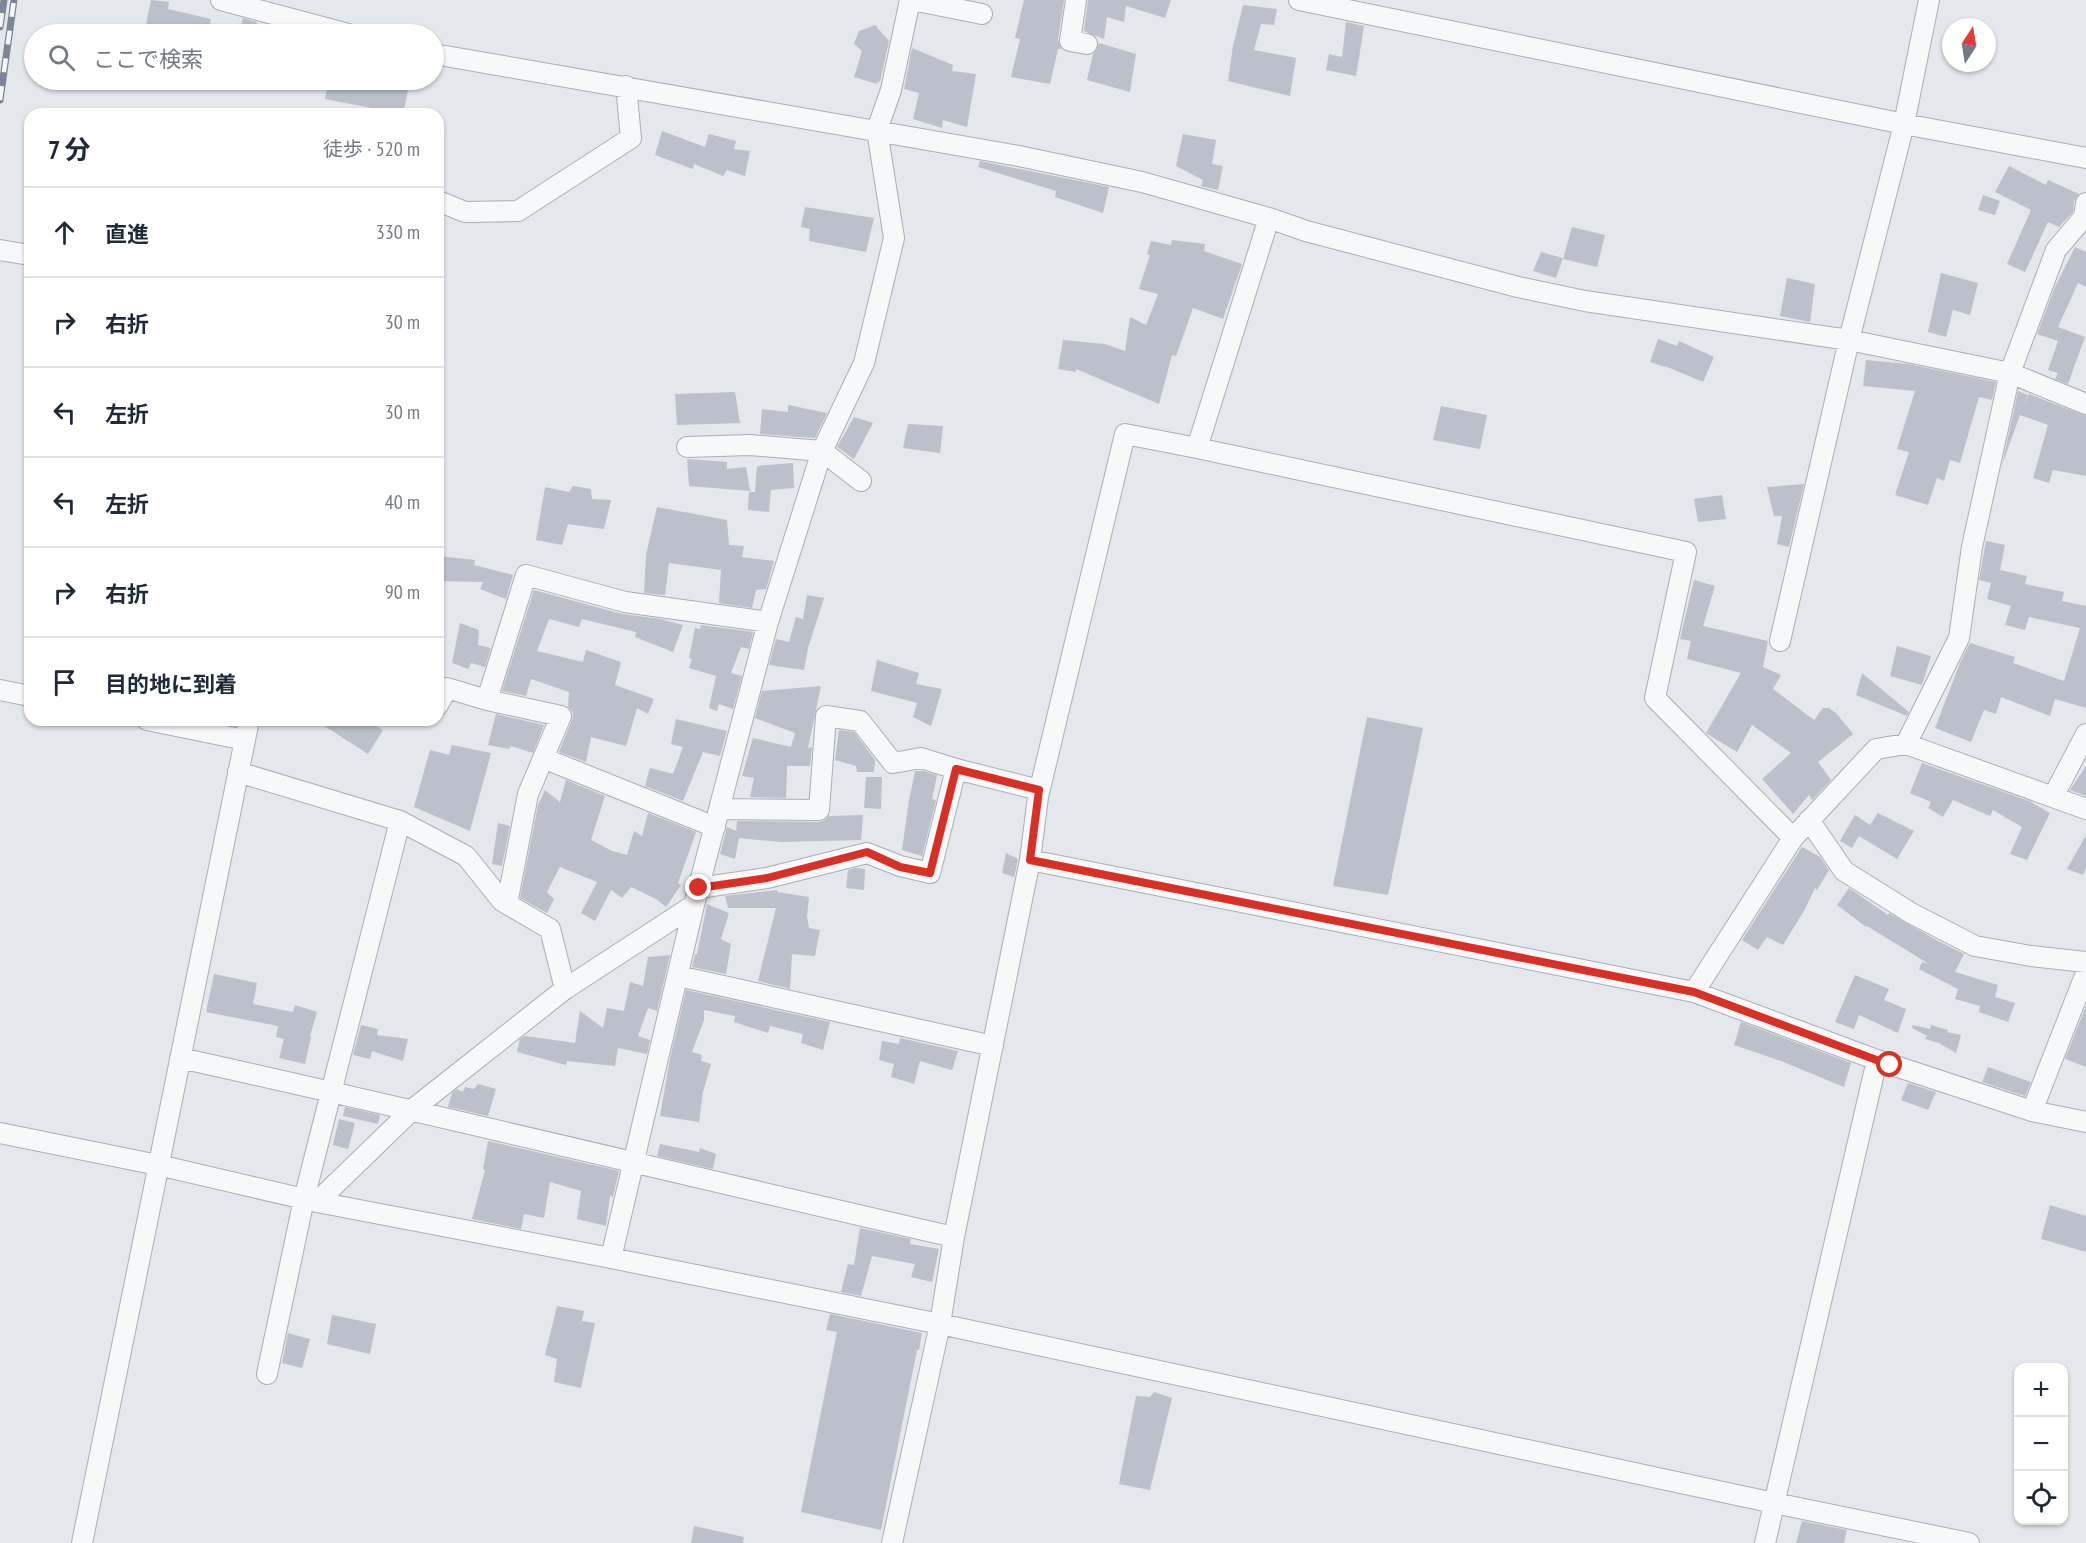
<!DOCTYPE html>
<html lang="ja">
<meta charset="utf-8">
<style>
body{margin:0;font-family:"PT Sans Narrow","Noto Sans JP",sans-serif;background:#f2f2f3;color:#1f2937}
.controls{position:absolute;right:18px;bottom:18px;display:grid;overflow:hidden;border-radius:12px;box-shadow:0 2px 4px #0004}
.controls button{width:54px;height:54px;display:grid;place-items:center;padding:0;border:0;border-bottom:2px solid #e0e1e3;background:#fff;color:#1f2937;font:30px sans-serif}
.compass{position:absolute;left:1942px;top:18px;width:54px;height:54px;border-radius:50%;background:#fff;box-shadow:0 2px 4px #0004;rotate:12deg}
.stop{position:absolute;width:18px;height:18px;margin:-14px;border:4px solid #d93025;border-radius:50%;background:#fff}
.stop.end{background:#d93025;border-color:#fff;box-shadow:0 2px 6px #0008}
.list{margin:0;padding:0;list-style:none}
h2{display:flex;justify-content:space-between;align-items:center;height:78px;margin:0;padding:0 24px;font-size:26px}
h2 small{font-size:20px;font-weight:400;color:#747a83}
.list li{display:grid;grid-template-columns:39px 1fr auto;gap:18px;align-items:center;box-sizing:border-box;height:90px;padding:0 24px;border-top:2px solid #e0e1e3}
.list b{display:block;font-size:22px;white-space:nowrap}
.list em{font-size:20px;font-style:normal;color:#747a83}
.icon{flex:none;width:33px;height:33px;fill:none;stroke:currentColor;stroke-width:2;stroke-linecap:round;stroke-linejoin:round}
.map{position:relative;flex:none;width:2086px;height:1543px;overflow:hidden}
.search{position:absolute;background:#fff;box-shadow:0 2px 4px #0004;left:24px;top:24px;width:420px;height:66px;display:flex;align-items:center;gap:15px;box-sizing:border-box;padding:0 21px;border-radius:33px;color:#747a83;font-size:22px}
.panel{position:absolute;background:#fff;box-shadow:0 2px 4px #0004;left:24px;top:108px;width:420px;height:618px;border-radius:18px}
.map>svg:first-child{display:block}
.building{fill:#bbc0ca}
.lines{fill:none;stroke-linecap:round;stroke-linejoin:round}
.minor-casing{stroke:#a9aeb7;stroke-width:22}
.minor{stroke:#f7f8fa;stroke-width:20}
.rail-casing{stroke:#7d8696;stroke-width:7}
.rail{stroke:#f4f6f9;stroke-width:4.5;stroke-dasharray:14;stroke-linecap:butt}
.route{stroke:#d93025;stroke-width:8}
</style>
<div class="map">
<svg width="2086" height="1543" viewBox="0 0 2086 1543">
<rect width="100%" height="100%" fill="#e4e7ec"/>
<path class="building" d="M151,0L169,2L168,9L211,19L208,34H144Z
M1024,0H1064L1058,39L1061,49H1058L1050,84L1011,77L1020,39L1015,38Z
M1088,0H1171L1165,18L1126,6L1124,22L1107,17L1104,39L1084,31Z
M1243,5L1277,9L1274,25L1261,24L1254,50L1296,58L1290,96L1228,81L1233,46Z
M243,18L257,22L254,34H239Z
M1346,22L1364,26L1356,76L1326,70L1329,54L1342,57Z
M875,25L889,41L880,82L878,81L877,84L854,77L862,51L854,44L859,31Z
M1099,43L1136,54L1130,92L1087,80L1093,54L1096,51Z
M912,48L953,65L952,71L976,74L967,127L943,120L942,128L913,119L919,93L904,89Z
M329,80H410L403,114L325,99Z
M662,131L705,147L709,134L736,141L734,149L750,151L745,176L727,170L723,176L694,164L693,169L655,155Z
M1183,134L1216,140L1212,164L1223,166L1218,190L1201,186L1203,180L1176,166Z
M980,161L1109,187L1103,213L1055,197L1056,191L978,167Z
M2009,166L2046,185L2048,180L2079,194L2074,201L2073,212L2059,227L2048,222L2025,272L2007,264L2031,210L1995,192Z
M1983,195L2000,201L1995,215L1978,210Z
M805,207L874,218L866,252L809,241L810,229L801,227Z
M1572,227L1605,235L1597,267L1563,259Z
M1172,240L1205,244L1204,251L1242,264L1223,319L1193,308L1176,356L1172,355L1159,404L1076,369V372L1058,369L1063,340L1105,344L1125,351L1130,317L1146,325L1158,294L1139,289L1150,255L1147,254L1151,241L1171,245Z
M2075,247L2086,252V287L2078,283L2058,327L2085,337L2068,384L2055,379L2058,373L2048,370L2058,341L2037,334L2055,287Z
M1541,252L1563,258L1556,278L1533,271Z
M1941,273L1978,283L1970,315L1953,310L1946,337L1928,332Z
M1787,278L1815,284L1810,322L1780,316Z
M1658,339L1677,346L1679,341L1714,357L1703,382L1665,366V367L1650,362Z
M1866,360L1908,364L1996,382L1992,400L1979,397L1960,463L1950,460L1944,481L1937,478L1928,505L1895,495L1909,452L1897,449L1915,391L1863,386Z
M2018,391L2028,395L2023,408L2029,394L2086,416V476L2053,470L2049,483L2033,478L2048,425L2020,415L2002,465Z
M735,392L740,423L677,425L675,394Z
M788,405L827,413L815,438L760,434L762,409L788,412Z
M1441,406L1487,415L1480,449L1433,440Z
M854,417L873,423L854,459L837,447Z
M908,424L943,426L940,453L903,448Z
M687,459L727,462V469L746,467L750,491L689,486Z
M793,463L794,488L771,490L769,512L748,510L749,492H755L757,466Z
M1804,484L1789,547L1777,544L1782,516H1774L1767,487Z
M573,486L591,489L592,499L611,500L604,529L568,524L562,545L536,540L545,487L569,492Z
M1722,495L1726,519L1698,522L1694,499Z
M657,507L727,520L729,545L744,546L742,557L774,561L766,589L756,590L752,608L719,603L721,570L669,563L665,595L644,593L646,555Z
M1986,541L2005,545L2000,570L2027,576L2025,584L2064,592L2062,601L2086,606V708L2055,699L2050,716L2001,697L1996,714L1984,710L1971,742L1935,728L1960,663L1970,643L2015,657L2013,663L2064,681L2080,628L2029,617L2025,630L2005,625L2011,606L1987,599L1991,583L1979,580Z
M438,556L475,560L474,565L513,575L506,599L480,589L483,582L438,581Z
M1694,580L1715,586L1703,626L1768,641L1763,667L1781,675L1773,689L1814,720L1823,708H1829L1837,714L1853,734L1818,762L1831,780L1812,800L1809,795L1793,814L1762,779L1791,753L1752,725L1737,752L1706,733L1741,673L1687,659L1691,641L1680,639Z
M534,590L622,614L661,619L683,625L673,652L635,637L636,632L582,619L579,627L549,619L537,651L583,662L586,650L621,662L615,685L654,699L648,714L637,708L626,746L591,737L586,762L559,752L572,720L573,713L568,706L569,692L531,679L526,696L502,691Z
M807,595L824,598L808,648L804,670L769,665L776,639L789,642L796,617L803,619Z
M460,623L479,630L478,645L491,648L485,667L471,663L468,669L452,663Z
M701,625L753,632L749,649L741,647L731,673L742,676L733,709L719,704L717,711L709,708L716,676L689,668L692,659L689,658L695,628L700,629Z
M1897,646L1931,656L1922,685L1890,676Z
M877,660L919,673L916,684L942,689L931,726L913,717L917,703L871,691Z
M1862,673L1909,712L1907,716L1856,695Z
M821,686L808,748L812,747L810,766H787L786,798L750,797L754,778L742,776L753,738L791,747L795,733L755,718L762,691Z
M496,714L544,725L533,753L511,746L509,749L488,745Z
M1367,717L1423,728L1388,895L1333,886Z
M676,719L727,731L720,756L703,752L683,801L645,786L650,768L673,774L683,747L671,744Z
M315,720H380L376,726L383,730L368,754Z
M839,730L854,732L875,760L874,772H857L856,766L835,760Z
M452,745L491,753L470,831L414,807L430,750L449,755Z
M1922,763L2029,801L2050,813L2027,860L2010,854L2022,827L1993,810L1990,816L1953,800L1943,817L1928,808L1931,802L1910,793Z
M2086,766V796L2070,790Z
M915,771H923L937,775L932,799L936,800L922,856L902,850L909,800Z
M866,777H882L881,809L864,808Z
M566,780L605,796L591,840L612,851L627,855L634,831L642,836L648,813L696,832L678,883L681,885L666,907L656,899L631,887L622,898L611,890L595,921L581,913L597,882L560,867L547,892L554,899L547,913L520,898L538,805L545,790L560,802Z
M1878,813L1914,831L1897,859L1859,836L1852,848L1840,841L1855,815L1870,825Z
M863,815L861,840L781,842L739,838L735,859L720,854L727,827L736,831L737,821L819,822L825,820L829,816Z
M498,823L510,826L502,866L492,864Z
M2086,835V868L2083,875L2067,869Z
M1802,847L1820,857L1829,870L1817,890L1815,888L1805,909L1783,945L1767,937L1758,950L1742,940Z
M1006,853L1018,859L1014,877L1002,873Z
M856,868L865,869L864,890L846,888L848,870Z
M1849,888L1888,915L1889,913L1938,941L1964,954L1955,972L1998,985L1995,997L2015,1003L2008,1022L1979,1012L1980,1006L1955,999L1958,989L1919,969L1922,962L1929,964L1867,926L1866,927L1837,905Z
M778,890L777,892L809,897L807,916L809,928L820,930L815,956L792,954L790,989L758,981L776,908H728L725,896Z
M707,904L729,913L721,939L731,944L726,974L692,967L695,954H697Z
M670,955L657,1011L648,1008L638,1036L650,1040L647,1054L618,1048L615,1066L567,1061L566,1065L517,1052L520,1039L525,1036L575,1043L580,1011L603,1028L607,1008L624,1011L630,982L643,986L648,957Z
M214,974L257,983L253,1004L293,1012L295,1005L317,1012L310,1036L311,1037L305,1064L279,1058L284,1039L276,1037L278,1026L206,1012Z
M1855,975L1889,989L1884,1000L1906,1009L1898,1033L1859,1015L1854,1029L1835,1022Z
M686,990L830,1022L823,1050L801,1043L803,1034L770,1026L768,1033L734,1022L735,1016L704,1010V1020L692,1052L702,1055L701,1061L711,1064L703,1092L699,1122L660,1116L670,1059Z
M2086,1006V1067L2065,1059Z
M1741,1022L1851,1063L1844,1087L1781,1061L1734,1045Z
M361,1025L378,1029L377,1035L408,1039L403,1061L372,1051L370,1059L353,1055Z
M1913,1025L1930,1029L1931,1025L1948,1030L1947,1032L1961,1035L1956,1053L1939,1043L1925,1039L1927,1036L1912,1028Z
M900,1038L958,1051L952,1070L920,1061L914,1084L891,1077L894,1064L879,1060L882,1041L899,1044Z
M1988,1067L2031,1082L2025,1096L1982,1082Z
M1908,1083L1936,1092L1928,1110L1901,1100Z
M478,1084L496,1089L488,1116L448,1107L452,1093L457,1089L463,1092L465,1087L474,1089Z
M345,1107L380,1115L378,1124L343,1116Z
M339,1119L355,1123L348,1149L333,1145Z
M488,1141L619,1171L613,1197L610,1196L606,1226L577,1219L581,1191L550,1182L544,1218L524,1214L521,1229L472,1219L485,1170L483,1169Z
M660,1144L699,1152L700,1148L716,1154L713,1169L657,1156Z
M2050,1205L2086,1216V1252L2041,1239Z
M860,1228L911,1239L910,1244L939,1249L932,1282L911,1277L915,1264L872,1256L861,1296L841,1292L848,1264L854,1265Z
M557,1306L584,1311L582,1321L595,1323L581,1388L554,1382L557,1359L545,1355Z
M830,1314L922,1333L919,1350H917L881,1530L801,1512L837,1332L826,1330Z
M332,1315L376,1324L370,1354L327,1344Z
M288,1333L310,1339L302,1368L282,1363Z
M1154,1392L1172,1398L1150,1490L1119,1484L1136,1396L1150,1397Z
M1802,1521L1847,1530L1844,1543H1796Z
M694,1526L744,1537L743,1543H691Z"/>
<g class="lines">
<g class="minor-casing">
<path id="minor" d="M221,0L348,34
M912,0L982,14
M1076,0L1070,41L1087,44
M1299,0L1904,124L2086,158
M434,54L1019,156L1142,182L1269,218L1306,231L1518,287L1585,301L1849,340L2010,373L2086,404
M438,201L465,212L518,211L631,138L626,86
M0,250L30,255
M687,447L750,445L822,451L861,481
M1197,448L1269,218
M1780,641L1849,340L1904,124L1929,0
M0,690L30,696
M487,700L526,575L625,602L768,622
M438,705L447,688L487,700L561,716L528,794L507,904
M147,720L245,740
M1906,744L1959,638L1972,547L2010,373L2056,250L2084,217L2086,203
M543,758L715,827
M238,772L400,821L466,856L502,901L550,929L565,989
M2053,797L2086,734
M719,809L819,810L826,716L860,721L893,763L921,758L956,769L1039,790
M1809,820L1844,871L1911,913L1975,946L2031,956L2086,962
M1030,860L1694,992L1877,1060L2032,1111L2086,1122
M699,888L767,878L867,853L900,866L930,873L956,769
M678,976L993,1046
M1694,992L1793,838L1876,749L1906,744L2086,809
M180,1058C439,1115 696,1178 954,1237
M2032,1111L2086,973
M0,1133L158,1165L317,1202L611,1258L940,1324L1774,1503L1969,1543
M317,1202L413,1109L565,989L694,905
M611,1258L694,905L768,622L822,451L864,363L894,238L877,130L891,90L910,0
M267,1374L304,1199L400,821
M82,1543L249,720
M892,1543L940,1324L954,1237L1030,860L1038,797L1125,434L1197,448L1686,552L1655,698L1793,838
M1765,1543L1877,1060"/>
</g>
<use href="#minor" class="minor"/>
<g class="rail-casing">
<path id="rail" d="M0,27L4,0
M0,100L14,0"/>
</g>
<use href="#rail" class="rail"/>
</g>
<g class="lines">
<path class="route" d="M699,888L767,878L867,852L900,867L930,873L956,769L1039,790L1030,860L1694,992L1890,1065"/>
</g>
</svg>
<div class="controls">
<button>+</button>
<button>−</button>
<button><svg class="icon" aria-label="locate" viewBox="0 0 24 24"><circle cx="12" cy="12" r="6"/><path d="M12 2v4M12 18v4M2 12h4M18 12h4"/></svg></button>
</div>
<svg class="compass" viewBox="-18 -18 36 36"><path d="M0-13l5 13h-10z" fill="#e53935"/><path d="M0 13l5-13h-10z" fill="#747a83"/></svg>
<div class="stop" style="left:1890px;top:1065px"></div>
<div class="stop end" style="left:699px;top:888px"></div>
<div class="search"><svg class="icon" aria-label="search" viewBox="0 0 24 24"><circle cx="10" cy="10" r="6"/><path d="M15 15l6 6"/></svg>ここで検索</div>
<section class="panel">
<h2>7 分<small>徒歩 · 520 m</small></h2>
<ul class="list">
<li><svg class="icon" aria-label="ahead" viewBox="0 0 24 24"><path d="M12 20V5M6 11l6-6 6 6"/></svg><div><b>直進</b></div><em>330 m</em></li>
<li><svg class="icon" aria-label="right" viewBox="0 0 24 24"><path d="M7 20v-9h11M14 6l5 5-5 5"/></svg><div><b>右折</b></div><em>30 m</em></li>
<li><svg class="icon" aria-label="left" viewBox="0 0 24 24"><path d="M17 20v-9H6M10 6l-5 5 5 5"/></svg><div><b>左折</b></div><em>30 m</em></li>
<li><svg class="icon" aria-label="left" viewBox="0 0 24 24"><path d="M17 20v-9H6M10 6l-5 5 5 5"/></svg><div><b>左折</b></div><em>40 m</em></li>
<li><svg class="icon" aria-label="right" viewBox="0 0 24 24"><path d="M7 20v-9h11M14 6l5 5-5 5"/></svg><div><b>右折</b></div><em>90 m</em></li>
<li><svg class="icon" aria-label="arrive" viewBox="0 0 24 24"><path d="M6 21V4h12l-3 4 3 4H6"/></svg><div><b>目的地に到着</b></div></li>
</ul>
</section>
</div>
